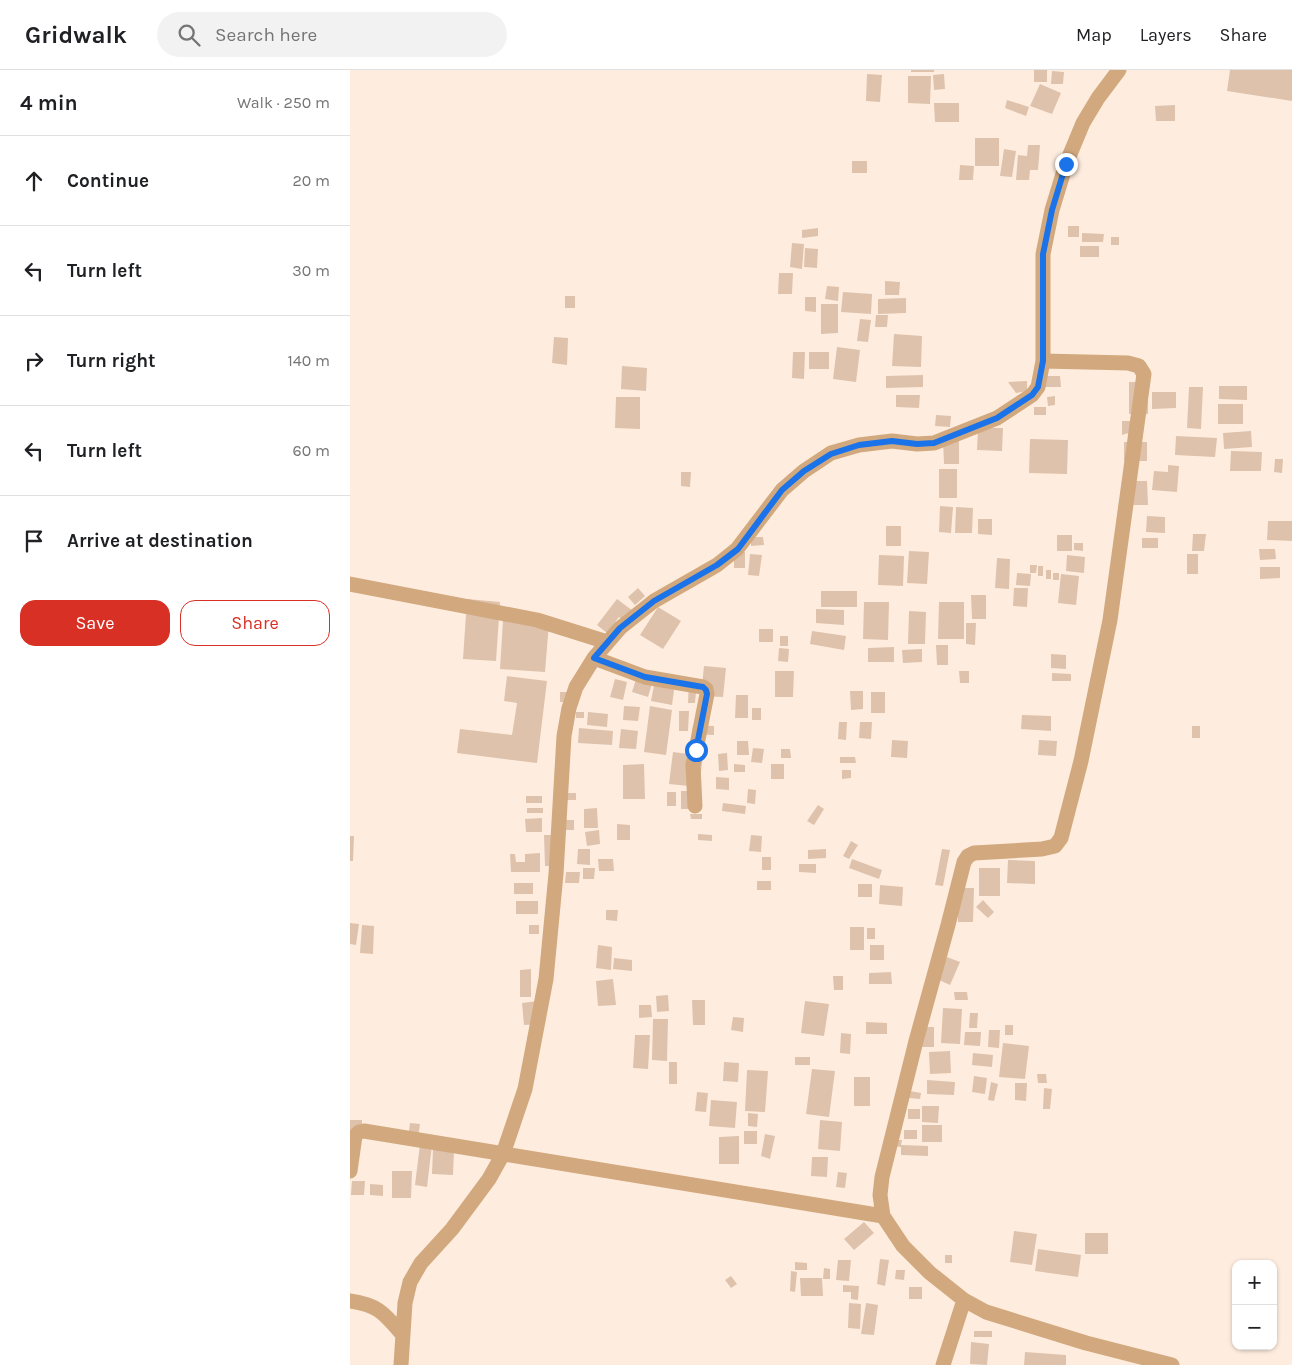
<!DOCTYPE html>
<meta charset="utf-8">
<style>
body{margin:0;font-family:Karla,sans-serif;background:#f2f2f2;color:#202124}
.controls{position:absolute;right:15px;bottom:15px;display:grid;overflow:hidden;border-radius:10px;box-shadow:0 1px 4px #0004}
.controls button{width:45px;height:45px;display:grid;place-items:center;padding:0;border:0;border-bottom:1px solid #e0e0e0;background:#fff;color:#202124;font:25px sans-serif}
.stop{position:absolute;width:15px;height:15px;margin:-11px;border:4px solid #1a73e8;border-radius:50%;background:#fff}
.stop.end{background:#1a73e8;border-color:#fff;box-shadow:0 1px 5px #0008}
.list{margin:0;padding:0;list-style:none}
h2{display:flex;justify-content:space-between;align-items:center;height:65px;margin:0;padding:0 20px;font-size:21px}
h2 small{font-size:16px;font-weight:400;color:#757577}
.list li{display:grid;grid-template-columns:32px 1fr auto;gap:15px;align-items:center;box-sizing:border-box;height:90px;padding:0 20px;border-top:1px solid #e0e0e0}
.list b{display:block;font-size:19px;white-space:nowrap}
.list em{font-size:16px;font-style:normal;color:#757577}
.actions{display:flex;gap:10px;padding:15px 20px}
.actions a{flex:1;padding:11px 0;border:1px solid #d93025;border-radius:15px;text-align:center;font-size:18px;color:#d93025}
.actions .main{background:#d93025;color:#fff}
.icon{flex:none;width:28px;height:28px;fill:none;stroke:currentColor;stroke-width:2;stroke-linecap:round;stroke-linejoin:round}
.map{position:relative;flex:none;width:942px;height:1295px;overflow:hidden}
header{display:flex;align-items:center;gap:30px;box-sizing:border-box;height:70px;padding:0 25px;background:#fff;border-bottom:1px solid #e0e0e0}
header strong{font-size:24px}
nav{display:flex;gap:28px;margin-inline-start:auto;font-size:18px}
.search{width:350px;height:45px;background:#f2f2f2;display:flex;align-items:center;gap:12px;box-sizing:border-box;padding:0 18px;border-radius:28px;color:#757577;font-size:19px}
main{display:flex}
aside{flex:1;background:#fff}
.map>svg:first-child{display:block}
.building{fill:#dec2ac}
.lines{fill:none;stroke-linecap:round;stroke-linejoin:round}
.minor{stroke:#d2a97e;stroke-width:15}
.route{stroke:#1a73e8;stroke-width:6}
</style>
<header>
<strong>Gridwalk</strong>
<div class="search"><svg class="icon" aria-label="search" viewBox="0 0 24 24"><circle cx="10" cy="10" r="6"/><path d="M15 15l6 6"/></svg>Search here</div>
<nav><a>Map</a><a>Layers</a><a>Share</a></nav>
</header>
<main>
<aside>
<h2>4 min<small>Walk · 250 m</small></h2>
<ul class="list">
<li><svg class="icon" aria-label="ahead" viewBox="0 0 24 24"><path d="M12 20V5M6 11l6-6 6 6"/></svg><div><b>Continue</b></div><em>20 m</em></li>
<li><svg class="icon" aria-label="left" viewBox="0 0 24 24"><path d="M17 20v-9H6M10 6l-5 5 5 5"/></svg><div><b>Turn left</b></div><em>30 m</em></li>
<li><svg class="icon" aria-label="right" viewBox="0 0 24 24"><path d="M7 20v-9h11M14 6l5 5-5 5"/></svg><div><b>Turn right</b></div><em>140 m</em></li>
<li><svg class="icon" aria-label="left" viewBox="0 0 24 24"><path d="M17 20v-9H6M10 6l-5 5 5 5"/></svg><div><b>Turn left</b></div><em>60 m</em></li>
<li><svg class="icon" aria-label="arrive" viewBox="0 0 24 24"><path d="M6 21V4h12l-3 4 3 4H6"/></svg><div><b>Arrive at destination</b></div></li>
</ul>
<div class="actions"><a class="main">Save</a><a>Share</a></div>
</aside>
<div class="map">
<svg width="942" height="1295" viewBox="0 0 942 1295">
<rect width="100%" height="100%" fill="#feeddf"/>
<path class="building" d="M561,0H584V2H561Z
M684,0H697V12H684Z
M880,0H942V31L877,21Z
M702,1L714,2L713,14H701Z
M517,4L532,5L530,32L516,31Z
M594,4L595,19L584,20L583,5Z
M558,6H581L580,34L558,33Z
M690,14L711,23L702,44L680,36Z
M657,30L679,37L676,46L655,38Z
M584,33H609V52H585Z
M825,35V51H806L805,36Z
M625,68H649V96H625Z
M678,75H690L688,100H680L679,110H666L668,85L677,86Z
M654,79L666,81L662,107L650,106Z
M502,91H517V103H502Z
M610,95L624,96L623,110H609Z
M718,156H729V167H718Z
M468,158V166L452,168V160Z
M732,163L754,164L753,172H732Z
M761,167H769V175H761Z
M442,173L454,174L452,199L440,197Z
M730,176H749V187H730Z
M455,178L468,179L467,198L454,197Z
M429,203H443L442,224H428Z
M535,211L550,212L549,225H535Z
M477,216L489,217L488,231L475,229Z
M493,222L522,224L521,244L491,242Z
M215,226H225V238H215Z
M455,227H466V242L455,241Z
M556,228V243L528,244V229Z
M471,234H488V263L471,264Z
M526,245H538L537,257H525Z
M510,249L521,250L518,272L507,271Z
M544,264L572,266L571,297L542,296Z
M204,267L218,268L217,295L202,293Z
M487,277L510,280L506,312L483,309Z
M443,282H455L454,309L442,308Z
M459,282H479V299H459Z
M272,296L297,298L296,321L271,319Z
M573,305V317L536,318V306Z
M694,306H710L711,317H694Z
M677,311V321L666,323L658,312Z
M779,312H798V344H779Z
M869,316H897V330L869,329Z
M839,317H853L851,359L837,358Z
M802,322H826V338L802,339Z
M546,325H570L569,338L546,337Z
M705,326V335L698,336L697,327Z
M266,327H290V359L265,358Z
M868,334H893V354H868Z
M684,337H696V345H684Z
M586,345L601,346L600,357L585,356Z
M772,351H783L782,362L772,365Z
M628,358H653L652,381L627,380Z
M901,361L902,377L874,379L873,363Z
M826,366L867,368L865,387L825,385Z
M593,369H609V394H594Z
M680,369L718,370L717,404L679,403Z
M774,372H797V391H774Z
M881,381L912,382L911,401H880Z
M925,389H933L932,403L924,402Z
M818,395L829,396L827,422L802,420L804,401L818,402Z
M589,399H607V428H589Z
M331,402H341L340,417L331,416Z
M778,411H797L798,435H778Z
M590,436L603,437L601,463L589,462Z
M606,437L623,438L622,463H605Z
M797,446L815,447V463L796,462Z
M628,449H642V465L628,464Z
M918,451H942V471L917,470Z
M536,456H551V476H536Z
M843,464H856L854,481H842Z
M707,465H722V481H707Z
M401,467H413L414,475L401,476Z
M792,468H808V478H792Z
M724,473H733V481L724,480Z
M909,479H925L926,489L910,490Z
M559,481L579,482L577,514L557,513Z
M384,482H395V498H384Z
M400,484L412,485L409,506L398,505Z
M837,484H848V504H837Z
M529,485L554,486L553,516L528,515Z
M717,485L735,487L734,503L716,501Z
M647,488L660,489L659,519L645,518Z
M680,495H687L686,503H680Z
M688,496H693V506H688Z
M910,497H930V508L910,509Z
M696,500H701V509H696Z
M667,503L681,504L680,516L666,515Z
M703,503H709V510H703Z
M711,504L729,506L726,535L708,533Z
M288,518L295,526L285,535L278,527Z
M664,518H678L677,537L663,536Z
M471,521H507V537H471Z
M621,525H636V549H622Z
M117,529L150,532L146,591L113,589Z
M267,529L283,541L275,551L269,547L257,563L247,555Z
M514,532H539L538,570L513,569Z
M589,532H614V569H588Z
M308,537L331,551L313,579L290,565Z
M466,539L494,540V555L466,553Z
M559,541L576,542L575,574H558Z
M153,550L199,553L195,602L150,599Z
M616,553H626L625,575L616,574Z
M409,559H423V572H409Z
M462,561L496,566L494,580L460,574Z
M430,566H438V576H430Z
M586,575H598V595H587Z
M544,577V592H518V578Z
M429,578L439,579L438,592L428,591Z
M572,579V592L553,593L552,580Z
M701,584L716,585V599L701,598Z
M354,596L376,598L373,627L351,626Z
M425,601H444L443,627H425Z
M609,601H619V613H610Z
M288,603L304,607L298,627L282,622Z
M702,603L721,604V611H702Z
M157,606L197,611L187,693L107,683L110,659L162,665L167,633L154,631Z
M265,609L277,612L273,630L260,627Z
M305,610L325,613L322,635L301,631Z
M339,611H347L345,633H338Z
M500,621H513V639L501,640Z
M210,622H221V632H210Z
M521,622H535V643H521Z
M386,625H398V648H385Z
M274,636L290,637L288,651L273,650Z
M300,636L322,640L316,685L294,682Z
M402,638H411V650H402Z
M329,641H339L338,661H329Z
M226,642H234V648H226Z
M238,642L258,644L257,657L237,655Z
M672,645L701,646V661L671,659Z
M489,652H497L496,670L488,669Z
M510,652H522L521,669L509,668Z
M343,655L364,656V665L342,664Z
M842,656H850V668H842Z
M229,658L263,661L262,675L228,673Z
M271,659L288,661L286,679L269,678Z
M542,670L558,671L557,688L541,687Z
M689,670L707,671L706,686L688,685Z
M387,671H398L399,685H387Z
M403,678L414,679L412,693L401,692Z
M431,679H440L441,688H431Z
M323,682L353,686L349,717L319,714Z
M377,683L378,700L369,701L368,684Z
M490,687H505L506,693H490Z
M294,694L295,729H273V695Z
M384,694L395,695V702H384Z
M421,694H434V709H421Z
M492,700H501V708L492,709Z
M366,707L379,708V720L366,719Z
M398,719L406,720L405,734L397,733Z
M331,721H341V739H331Z
M317,722H326V736H317Z
M217,723H226V730H217Z
M176,726H192V733H176Z
M373,733L396,736L395,744L372,741Z
M468,735L474,739L464,755L457,751Z
M177,738H193V743H177Z
M247,738L248,758H234V739Z
M340,744H352V749H341Z
M192,748V762H176L175,749Z
M214,750H224V760H214Z
M267,754L280,755V770H267Z
M249,760L250,774L237,776L235,762Z
M348,764L362,765V771L348,770Z
M194,765H208L209,796H195Z
M401,765L412,766L411,782L399,781Z
M0,766H4L3,791H0Z
M501,771L508,775L499,789L493,786Z
M228,779H240V795L227,794Z
M476,779V788L458,789V780Z
M592,779L600,780L593,816L585,815Z
M190,783V802H161L160,784H165L166,792H175V784Z
M412,787H421V800H412Z
M248,789H263L264,801H249Z
M502,789L532,800L529,809L499,798Z
M658,790L685,791V814L657,813Z
M449,794H466V803L449,802Z
M233,798H245L244,809H233Z
M629,798H650V826H629Z
M216,802H230L229,813H215Z
M407,811H421V820H407Z
M164,813H183V824H164Z
M508,814H522V827H508Z
M530,815L553,817L552,836L529,834Z
M608,818H624L623,852H608Z
M633,830L644,842L638,848L626,837Z
M166,831H188V844H166Z
M256,840H268L267,851L256,850Z
M0,853L9,854L6,875L0,874Z
M12,855L24,856L23,884L10,883Z
M179,855H189V864H179Z
M500,857H514V880H500Z
M517,858H525V869H517Z
M248,875L262,877L261,900L246,898Z
M520,875H534V890H520Z
M597,887L610,892L600,915L587,909Z
M264,888L282,890V901L263,899Z
M181,899V927H170V900Z
M541,902L542,914H519V903Z
M483,906H493V920H484Z
M263,909L266,935L248,936L246,911Z
M604,922H617L618,930H605Z
M318,925L319,941L307,942L306,926Z
M342,930H355V955H343Z
M188,931L190,954L174,955L172,933Z
M455,931L479,934L474,966L451,963Z
M289,935H301L302,947L289,948Z
M593,938L612,939L610,974L591,973Z
M620,943H628L627,958H619Z
M383,947L394,948L393,962L381,960Z
M303,949H318L317,991L302,990Z
M516,952L537,953V964H516Z
M655,955H663V965H655Z
M573,957H584V977H572Z
M639,960H650L649,978L638,977Z
M615,962H631L630,976L614,975Z
M491,963L501,964L500,984L490,983Z
M285,965H300L298,999L283,998Z
M653,973L679,976L675,1009L649,1007Z
M600,981L601,1003L580,1004L579,982Z
M623,983L643,985L642,997L622,995Z
M445,987H460V995H445Z
M319,992H327V1014H319Z
M374,992L389,993L388,1012L373,1011Z
M462,999L485,1001L479,1047L456,1044Z
M397,1000L418,1001L415,1042L395,1041Z
M687,1004H696L697,1013H688Z
M624,1006L637,1008L635,1024L622,1022Z
M504,1007H520V1036H504Z
M577,1010L605,1012L604,1025L577,1024Z
M641,1012L648,1014L644,1031L638,1030Z
M665,1013H677L676,1031L665,1030Z
M694,1018L702,1019L700,1039H693Z
M560,1021L571,1023L570,1029L559,1028Z
M347,1022L358,1023L356,1042L345,1041Z
M361,1030L387,1032L385,1058L359,1056Z
M572,1036H589L588,1053L572,1052Z
M558,1039H570V1049H558Z
M398,1043L408,1044L407,1057L398,1056Z
M0,1050H12V1064L0,1063Z
M470,1050L492,1052L490,1081L468,1079Z
M60,1053L70,1054L68,1069L58,1068Z
M572,1055H592V1072H572Z
M554,1060H567V1069H554Z
M394,1061H407V1074H394Z
M415,1064L425,1066L420,1089L411,1086Z
M389,1066V1094H369V1067Z
M541,1070H552L551,1075L578,1076V1086L551,1085V1077L541,1076Z
M70,1074L82,1075L77,1117L65,1115Z
M83,1078L104,1080L103,1105L82,1104Z
M462,1087H478L477,1107L461,1106Z
M42,1101H62L61,1128H42Z
M488,1102L497,1103L495,1118L486,1117Z
M2,1111H15L14,1125H1Z
M20,1114L33,1115V1126L20,1125Z
M514,1152L524,1163L504,1180L494,1169Z
M664,1161L687,1164L682,1195L660,1192Z
M735,1163H758V1184H735Z
M688,1179L731,1185L728,1207L685,1201Z
M595,1185H602V1193H595Z
M530,1189L539,1190L535,1216L527,1214Z
M488,1190H501L499,1211L486,1210Z
M445,1192L457,1193V1200H445Z
M474,1198L480,1199V1209H473Z
M546,1200H555L554,1210L545,1209Z
M441,1201L447,1202L445,1222L440,1221Z
M381,1206L387,1214L381,1218L375,1210Z
M450,1208H472L473,1226H451Z
M493,1215L509,1216L508,1230L501,1229V1222H493Z
M559,1217H572V1229H559Z
M499,1233L511,1234L510,1259L498,1258Z
M516,1233L528,1235L524,1265L511,1264Z
M624,1261H642V1267H624Z
M621,1272L639,1274L637,1295L620,1294Z
M675,1282L716,1285V1295H674Z"/>
<g class="lines">
<path class="minor" d="M693,291L778,293L789,296L794,304L760,550L731,691L711,768L705,776L692,779L624,783L618,786L614,792L598,855L566,971L532,1107L530,1125L533,1146L553,1176L580,1203L614,1230L636,1242L736,1273L822,1295
M0,514L187,550L257,572
M244,588L295,607L353,617L356,619L357,624L343,695L345,736
M0,1101L5,1066L9,1062L14,1061L533,1146
M0,1231C28,1235 34,1243 52,1264
M51,1295L55,1233L60,1212L71,1193L102,1159L139,1109L153,1084L175,1019L196,909L206,804L214,666L219,638L226,617L244,588L270,558L304,531L367,495L387,479L432,420L454,401L481,383L509,375L542,371L567,374L584,373L647,348L682,325L688,317L693,291V184L702,140L716,94L733,53L748,28L769,0
M593,1295L614,1230"/>
</g>
<g class="lines">
<path class="route" d="M346,680L357,624L356,620L353,617L295,607L244,588L270,558L304,531L367,495L388,479L432,420L454,401L481,384L509,375L542,371L567,374L584,373L647,348L682,325L688,317L693,291V184L702,140L716,94"/>
</g>
</svg>
<div class="controls">
<button>+</button>
<button>−</button>
</div>
<div class="stop" style="left:346px;top:680px"></div>
<div class="stop end" style="left:716px;top:94px"></div>
</div>
</main>
